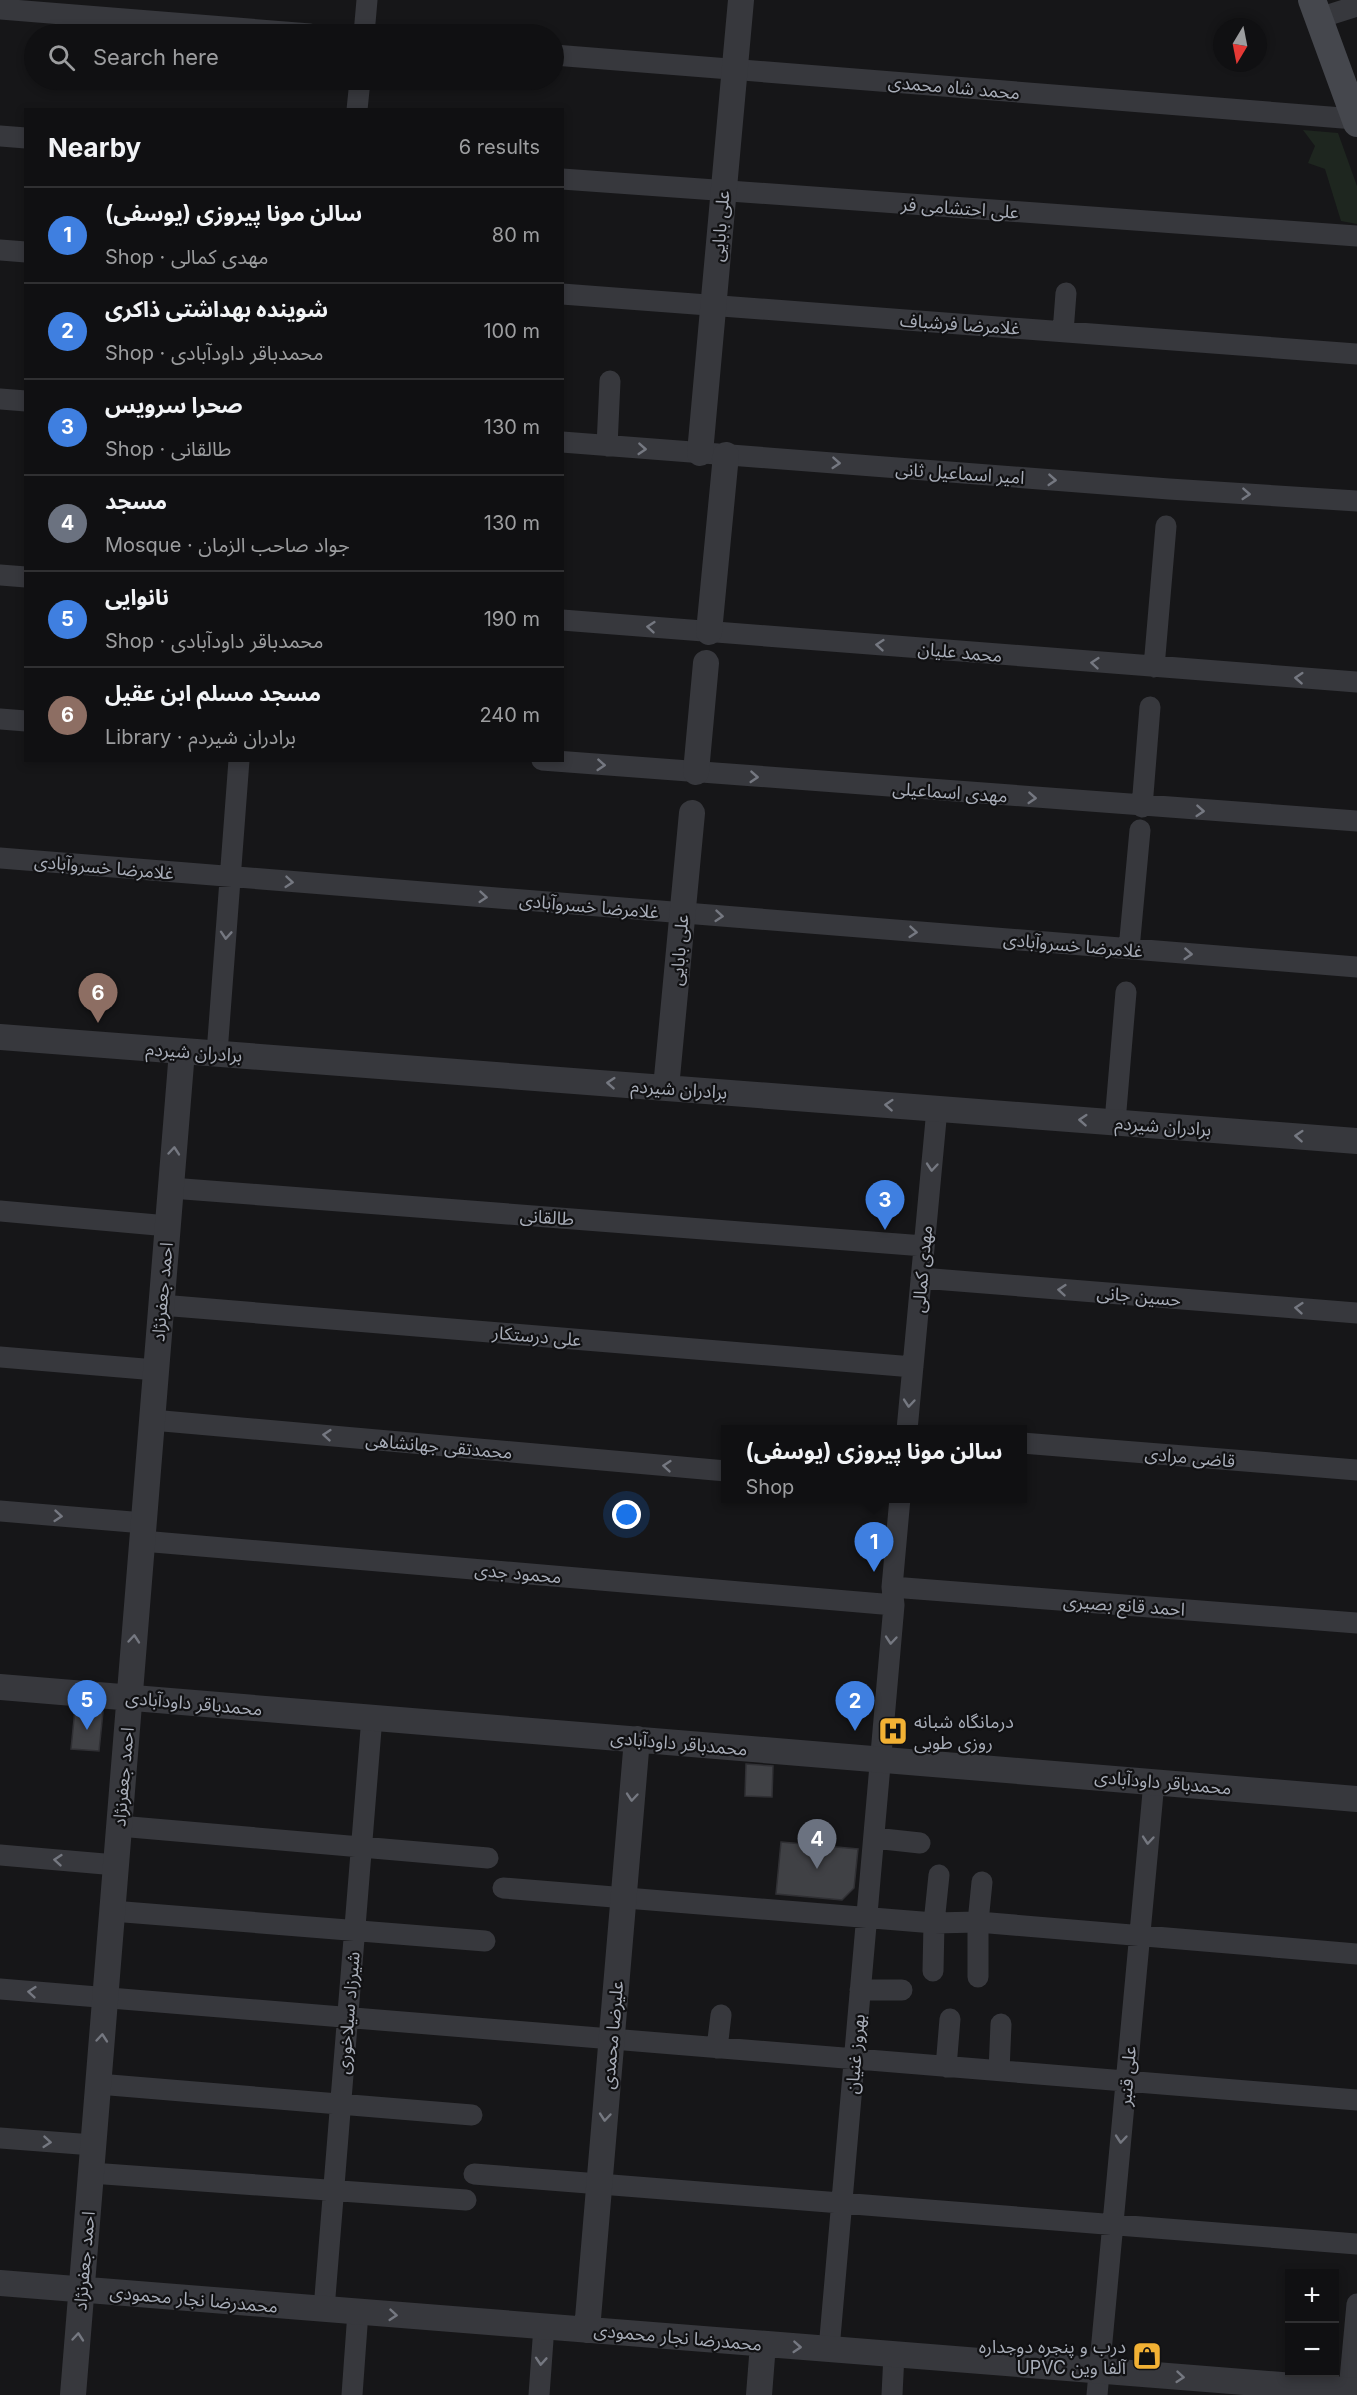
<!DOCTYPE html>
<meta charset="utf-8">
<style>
body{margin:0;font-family:Inter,"Noto Sans Arabic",sans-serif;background:#19191b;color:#f1f3f6}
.controls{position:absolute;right:18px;bottom:18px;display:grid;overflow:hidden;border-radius:0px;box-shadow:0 3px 9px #0003}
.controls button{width:54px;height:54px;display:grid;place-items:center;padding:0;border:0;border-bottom:2px solid #303032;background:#101012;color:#f1f3f6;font:30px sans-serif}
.compass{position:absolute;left:1213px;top:18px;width:54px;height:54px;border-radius:50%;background:#101012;box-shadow:0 3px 9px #0003;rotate:190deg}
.you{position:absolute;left:627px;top:1515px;width:21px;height:21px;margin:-15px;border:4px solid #fff;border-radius:50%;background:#1a73e8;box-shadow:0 0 0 9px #1a73e833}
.badge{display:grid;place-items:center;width:39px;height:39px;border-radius:50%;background:#f2b134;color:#fff;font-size:20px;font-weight:700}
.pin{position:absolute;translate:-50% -50px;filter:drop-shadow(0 2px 3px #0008)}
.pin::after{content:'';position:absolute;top:32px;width:21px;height:18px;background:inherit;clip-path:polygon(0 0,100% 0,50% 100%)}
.popup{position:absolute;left:721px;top:1425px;width:306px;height:78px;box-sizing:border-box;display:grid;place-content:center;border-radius:0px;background:#101012;filter:drop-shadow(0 2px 4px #0005);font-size:20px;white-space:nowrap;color:#9c9d9f}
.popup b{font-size:22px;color:#f1f3f6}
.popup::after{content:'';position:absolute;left:50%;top:100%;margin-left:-12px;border:12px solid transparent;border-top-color:#101012}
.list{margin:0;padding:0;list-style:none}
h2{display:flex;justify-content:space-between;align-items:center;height:78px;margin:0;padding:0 24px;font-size:26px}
h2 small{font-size:20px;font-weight:400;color:#9c9d9f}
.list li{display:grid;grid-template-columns:39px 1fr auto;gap:18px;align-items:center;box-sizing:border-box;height:96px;padding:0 24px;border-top:2px solid #303032}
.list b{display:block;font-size:22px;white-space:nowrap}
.list p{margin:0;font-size:20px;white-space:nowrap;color:#9c9d9f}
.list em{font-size:20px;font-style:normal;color:#9c9d9f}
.icon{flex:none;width:33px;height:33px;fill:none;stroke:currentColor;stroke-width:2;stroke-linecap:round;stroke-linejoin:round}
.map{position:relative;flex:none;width:1357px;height:2395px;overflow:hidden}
.search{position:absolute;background:#101012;box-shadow:0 3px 9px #0003;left:24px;top:24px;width:540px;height:66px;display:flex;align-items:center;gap:15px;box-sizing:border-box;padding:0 21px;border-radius:33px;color:#9c9d9f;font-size:22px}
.panel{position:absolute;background:#101012;box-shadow:0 3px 9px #0003;left:24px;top:108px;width:540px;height:654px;border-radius:0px}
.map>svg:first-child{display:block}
.green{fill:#1e261f}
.building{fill:#404145;stroke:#303034;stroke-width:1.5}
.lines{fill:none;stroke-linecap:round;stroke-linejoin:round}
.minor{stroke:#37383d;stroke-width:21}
.tertiary{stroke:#37383d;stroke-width:26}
.secondary{stroke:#45474d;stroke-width:28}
.oneway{stroke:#757881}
.labels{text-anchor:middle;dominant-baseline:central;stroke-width:4.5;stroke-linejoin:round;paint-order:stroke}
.street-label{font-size:18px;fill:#a8adb8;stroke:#111113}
.poi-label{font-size:18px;fill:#a8adb8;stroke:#111113;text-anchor:start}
</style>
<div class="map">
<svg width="1357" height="2395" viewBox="0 0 1357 2395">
<rect width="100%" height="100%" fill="#161618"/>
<path class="green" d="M1303,130L1338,133L1357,186V224L1341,221L1325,169L1308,163L1315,146Z"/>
<path class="building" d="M75,1709L103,1712L99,1751L71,1749Z
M746,1764L773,1766L772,1797L745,1796Z
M781,1842L858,1849L854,1888L842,1900L776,1894Z"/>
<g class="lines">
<path class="minor" d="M0,9L310,34
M1319,18L1357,6
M364,34L367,0
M554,55L1355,119
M357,110L360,80
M0,136L26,138
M562,179L1357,236
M0,250L26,252
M562,294L1357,354
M1063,332L1066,293
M0,399L26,401
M562,442L1169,489L1357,501
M607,446L610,381
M0,575L26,577
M562,620L1357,682
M1154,667L1166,526
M0,719L26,721
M542,760L1357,821
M1142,807L1150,707
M0,858L1357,967
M1129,949L1140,830
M217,1053L239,760
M1115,1122L1126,992
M171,1188L924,1246
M0,1211L168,1226
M921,1278L1357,1313
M161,1305L913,1367
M0,1357L156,1370
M152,1420L726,1471
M907,1430L937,1109
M1022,1443L1357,1470
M0,1511L144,1523
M142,1541L894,1605
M892,1587L1357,1623
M119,1826L488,1858
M874,1838L920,1843
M0,1855L116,1865
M503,1888L934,1923L978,1922L1357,1954
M112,1911L485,1941
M933,1971L934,1923L939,1875
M978,1977V1922L982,1882
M0,1989L1357,2100
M860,1990H902
M717,2048L721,2015
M946,2067L950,2019
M999,2071L1001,2024
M98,2084L472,2115
M0,2138L93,2145
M91,2173L466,2200
M474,2174L1357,2244
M324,2309L372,1717
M829,2349L894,1605L892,1587L900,1498
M1349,2390L1357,2304
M352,2395L358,2312
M539,2395L544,2326
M892,2395L894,2354
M1097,2395L1154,1782"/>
<path class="tertiary" d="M700,453L741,0
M709,632L726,455
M696,772L706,663
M0,1037L1357,1141
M666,1088L692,813
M0,1687L1357,1799
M0,2283L1357,2391
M587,2330L637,1739
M73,2395L182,1051
M759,2395L763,2344"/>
<path class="secondary" d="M1312,0L1357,123"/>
</g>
<defs><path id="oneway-chevron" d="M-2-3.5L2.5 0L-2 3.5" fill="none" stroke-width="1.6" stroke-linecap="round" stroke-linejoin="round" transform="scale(1.5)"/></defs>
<g class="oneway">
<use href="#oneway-chevron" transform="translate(642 449) rotate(4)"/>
<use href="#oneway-chevron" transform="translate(836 463) rotate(4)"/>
<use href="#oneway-chevron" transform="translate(1052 480) rotate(4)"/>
<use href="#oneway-chevron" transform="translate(1246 494) rotate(4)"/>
<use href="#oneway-chevron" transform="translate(651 627) rotate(-175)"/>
<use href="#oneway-chevron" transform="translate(880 645) rotate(-175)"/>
<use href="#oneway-chevron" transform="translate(1095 663) rotate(-175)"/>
<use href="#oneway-chevron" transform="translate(1299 678) rotate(-176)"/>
<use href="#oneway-chevron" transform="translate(601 765) rotate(4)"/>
<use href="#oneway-chevron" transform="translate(754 777) rotate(4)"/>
<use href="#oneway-chevron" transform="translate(1032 798) rotate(4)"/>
<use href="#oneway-chevron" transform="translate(1200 811) rotate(4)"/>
<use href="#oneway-chevron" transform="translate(289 882) rotate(5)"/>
<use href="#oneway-chevron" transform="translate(483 897) rotate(5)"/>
<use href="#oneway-chevron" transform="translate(719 916) rotate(5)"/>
<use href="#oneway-chevron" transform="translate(913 932) rotate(5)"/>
<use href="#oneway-chevron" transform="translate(226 935) rotate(94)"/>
<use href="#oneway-chevron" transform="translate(1188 954) rotate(4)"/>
<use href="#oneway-chevron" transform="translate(611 1083) rotate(-176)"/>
<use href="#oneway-chevron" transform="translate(889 1105) rotate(-176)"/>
<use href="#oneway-chevron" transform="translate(1083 1120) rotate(-176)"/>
<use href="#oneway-chevron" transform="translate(1299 1136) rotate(-176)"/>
<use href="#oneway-chevron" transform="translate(174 1151) rotate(-85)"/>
<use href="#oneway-chevron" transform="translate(932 1167) rotate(95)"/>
<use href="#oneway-chevron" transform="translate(1062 1290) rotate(-175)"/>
<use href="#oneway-chevron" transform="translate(1299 1308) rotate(-175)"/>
<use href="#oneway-chevron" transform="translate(909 1403) rotate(95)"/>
<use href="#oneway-chevron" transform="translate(327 1435) rotate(-175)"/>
<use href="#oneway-chevron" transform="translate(667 1466) rotate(-175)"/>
<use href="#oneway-chevron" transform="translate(58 1516) rotate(5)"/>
<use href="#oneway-chevron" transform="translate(134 1639) rotate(-85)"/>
<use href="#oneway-chevron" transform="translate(891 1640) rotate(95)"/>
<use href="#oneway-chevron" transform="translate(632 1797) rotate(95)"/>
<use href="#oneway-chevron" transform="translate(1148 1840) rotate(95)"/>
<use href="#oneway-chevron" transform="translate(58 1860) rotate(-175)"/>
<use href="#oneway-chevron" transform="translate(32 1992) rotate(-175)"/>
<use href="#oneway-chevron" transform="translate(102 2038) rotate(-85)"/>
<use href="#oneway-chevron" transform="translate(605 2117) rotate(95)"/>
<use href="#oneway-chevron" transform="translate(1121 2139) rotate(95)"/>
<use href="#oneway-chevron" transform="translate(47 2142) rotate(5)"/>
<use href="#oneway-chevron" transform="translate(393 2315) rotate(5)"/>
<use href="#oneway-chevron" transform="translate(78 2337) rotate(-85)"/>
<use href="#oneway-chevron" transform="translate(797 2347) rotate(4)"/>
<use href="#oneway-chevron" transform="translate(541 2361) rotate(94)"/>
<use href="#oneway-chevron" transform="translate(1180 2377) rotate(5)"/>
</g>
<defs>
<g id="hospital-square" transform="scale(1.5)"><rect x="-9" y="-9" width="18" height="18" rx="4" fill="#f2b134" stroke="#111113"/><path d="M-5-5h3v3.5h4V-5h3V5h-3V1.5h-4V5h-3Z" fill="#111"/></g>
<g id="shop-square" transform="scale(1.5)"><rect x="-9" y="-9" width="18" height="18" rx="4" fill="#f2b134" stroke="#111113"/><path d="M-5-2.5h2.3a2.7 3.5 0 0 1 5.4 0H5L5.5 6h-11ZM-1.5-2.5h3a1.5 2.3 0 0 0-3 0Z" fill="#111"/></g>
</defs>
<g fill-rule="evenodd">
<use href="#hospital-square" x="893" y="1731"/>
<use href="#shop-square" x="1147" y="2356"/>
</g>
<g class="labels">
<g class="street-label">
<text transform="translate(954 87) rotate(5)">محمد شاه محمدی</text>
<text transform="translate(960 208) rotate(4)">علی احتشامی فر</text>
<text transform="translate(720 226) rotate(-85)">علی بابایی</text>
<text transform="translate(960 324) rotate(4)">غلامرضا فرشباف</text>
<text transform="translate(960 473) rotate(4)">امیر اسماعیل ثانی</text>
<text transform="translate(960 652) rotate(5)">محمد علیان</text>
<text transform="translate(950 792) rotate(4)">مهدی اسماعیلی</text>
<text transform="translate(104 867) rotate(5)">غلامرضا خسروآبادی</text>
<text transform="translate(589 906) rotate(5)">غلامرضا خسروآبادی</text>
<text transform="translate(1073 945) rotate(5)">غلامرضا خسروآبادی</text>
<text transform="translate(679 950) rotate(-85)">علی بابایی</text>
<text transform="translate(194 1052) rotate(4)">برادران شیردم</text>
<text transform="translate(679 1089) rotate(4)">برادران شیردم</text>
<text transform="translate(1163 1126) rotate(4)">برادران شیردم</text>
<text transform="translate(547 1217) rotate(4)">طالقانی</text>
<text transform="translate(922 1269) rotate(-85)">مهدی کمالی</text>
<text transform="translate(162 1292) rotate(-85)">احمد جعفرنژاد</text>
<text transform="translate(1139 1296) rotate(5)">حسین جانی</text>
<text transform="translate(537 1336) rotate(5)">علی درستکار</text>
<text transform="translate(439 1446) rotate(5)">محمدتقی جهانشاهی</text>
<text transform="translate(1190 1457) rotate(5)">قاضی مرادی</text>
<text transform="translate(518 1573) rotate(5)">محمود جدی</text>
<text transform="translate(1124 1605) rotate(4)">احمد قانع بصیری</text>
<text transform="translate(194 1703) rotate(5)">محمدباقر داودآبادی</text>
<text transform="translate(679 1743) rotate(5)">محمدباقر داودآبادی</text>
<text transform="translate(123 1777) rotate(-85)">احمد جعفرنژاد</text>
<text transform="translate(1163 1782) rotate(5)">محمدباقر داودآبادی</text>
<text transform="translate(348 2013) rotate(-85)">شیرزاد سیلاخوری</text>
<text transform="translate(612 2035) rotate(-85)">علیرضا محمدی</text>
<text transform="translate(855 2054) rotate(-85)">بهروز غنیان</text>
<text transform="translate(1127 2076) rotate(-85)">علی قنبر</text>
<text transform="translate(84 2261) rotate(-85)">احمد جعفرنژاد</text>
<text transform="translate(194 2299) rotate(5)">محمدرضا نجار محمودی</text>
<text transform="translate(678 2337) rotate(5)">محمدرضا نجار محمودی</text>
</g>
<g class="poi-label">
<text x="914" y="1721">درمانگاه شبانه<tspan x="914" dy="21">روزی طوبی</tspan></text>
<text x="1126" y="2346" text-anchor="end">درب و پنجره دوجداره<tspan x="1126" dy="21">UPVC آلفا وین</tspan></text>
</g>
</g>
</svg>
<div class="controls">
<button>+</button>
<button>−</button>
</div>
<svg class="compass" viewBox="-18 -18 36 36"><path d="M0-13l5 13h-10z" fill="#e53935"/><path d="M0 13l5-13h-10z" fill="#9c9d9f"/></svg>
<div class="you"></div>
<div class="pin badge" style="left:874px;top:1572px;background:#3f7fe0">1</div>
<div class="popup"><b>سالن مونا پیروزی (یوسفی)</b>Shop</div>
<div class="pin badge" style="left:855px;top:1731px;background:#3f7fe0">2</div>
<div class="pin badge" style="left:885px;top:1230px;background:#3f7fe0">3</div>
<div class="pin badge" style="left:817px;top:1869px;background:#6b7280">4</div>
<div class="pin badge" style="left:87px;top:1730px;background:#3f7fe0">5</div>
<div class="pin badge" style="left:98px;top:1023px;background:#8d6e63">6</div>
<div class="search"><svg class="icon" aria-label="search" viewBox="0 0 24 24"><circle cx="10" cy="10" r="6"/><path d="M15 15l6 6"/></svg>Search here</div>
<section class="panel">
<h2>Nearby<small>6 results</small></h2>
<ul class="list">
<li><span class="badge" style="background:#3f7fe0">1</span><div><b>سالن مونا پیروزی (یوسفی)</b><p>Shop · مهدی کمالی</p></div><em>80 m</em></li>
<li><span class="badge" style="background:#3f7fe0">2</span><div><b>شوینده بهداشتی ذاکری</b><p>Shop · محمدباقر داودآبادی</p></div><em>100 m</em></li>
<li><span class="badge" style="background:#3f7fe0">3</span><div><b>صحرا سرویس</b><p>Shop · طالقانی</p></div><em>130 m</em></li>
<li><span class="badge" style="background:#6b7280">4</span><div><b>مسجد</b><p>Mosque · جواد صاحب الزمان</p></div><em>130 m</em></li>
<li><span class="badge" style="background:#3f7fe0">5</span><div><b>نانوایی</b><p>Shop · محمدباقر داودآبادی</p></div><em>190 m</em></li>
<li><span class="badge" style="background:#8d6e63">6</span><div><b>مسجد مسلم ابن عقیل</b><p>Library · برادران شیردم</p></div><em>240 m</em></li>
</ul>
</section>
</div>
